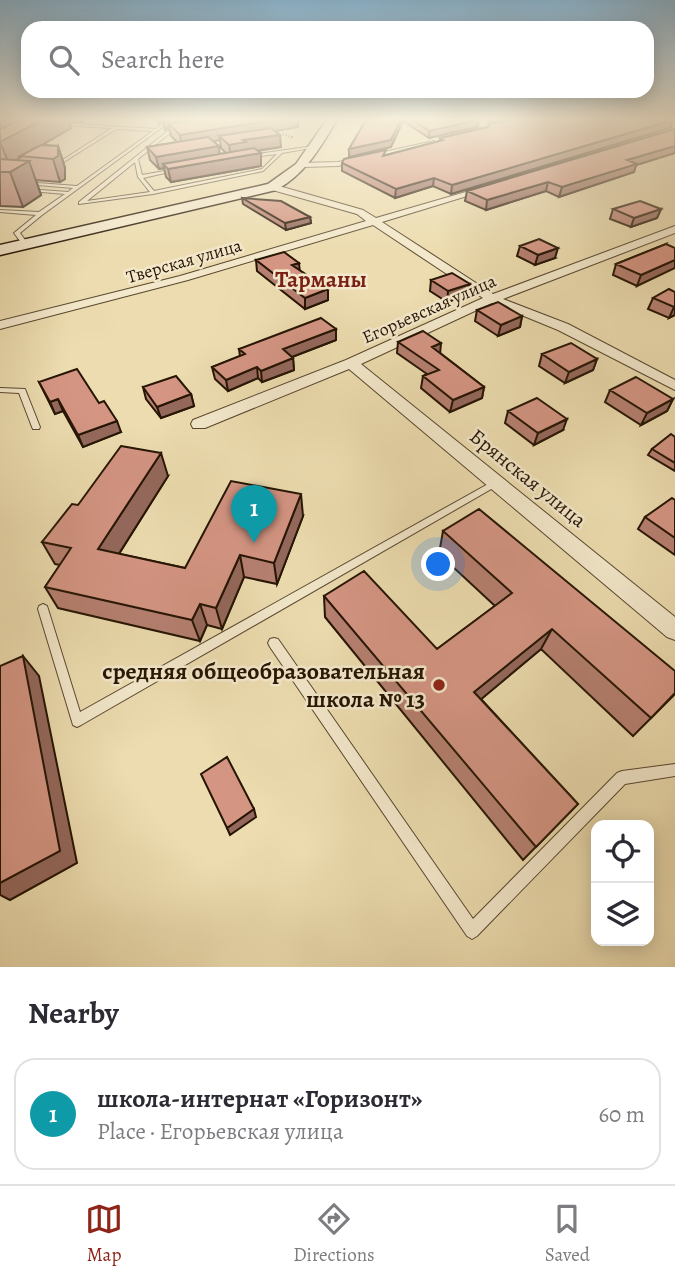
<!DOCTYPE html>
<meta charset="utf-8">
<style>
body{margin:0;font-family:Alegreya,serif;background:#f7f7f7;color:#2b2b33}
.controls{position:absolute;right:21px;bottom:21px;display:grid;overflow:hidden;border-radius:14px;box-shadow:0 4px 18px #0003}
.controls button{width:63px;height:63px;display:grid;place-items:center;padding:0;border:0;border-bottom:2px solid #e1e1e2;background:#fff;color:#2b2b33;font:35px sans-serif}
.you{position:absolute;left:439px;top:565px;width:24px;height:24px;margin:-18px;border:5px solid #fff;border-radius:50%;background:#1a73e8;box-shadow:0 0 0 10px #1a73e833}
.badge{display:grid;place-items:center;width:46px;height:46px;border-radius:50%;background:#8f2418;color:#fff;font-size:23px;font-weight:700}
.pin{position:absolute;translate:-50% -58px;filter:drop-shadow(0 2px 4px #0008)}
.pin::after{content:'';position:absolute;top:37px;width:24px;height:21px;background:inherit;clip-path:polygon(0 0,100% 0,50% 100%)}
.list{margin:0;padding:0;list-style:none}
h2{display:flex;justify-content:space-between;align-items:center;height:91px;margin:0;padding:0 28px;font-size:30px}
h2 small{font-size:23px;font-weight:400;color:#7c7c81}
.list li{display:grid;grid-template-columns:46px 1fr auto;gap:21px;align-items:center;box-sizing:border-box;height:112px;margin:0 14px 14px;padding:0 14px;border:2px solid #e1e1e2;border-radius:21px}
.list b{display:block;font-size:26px;white-space:nowrap}
.list p{margin:0;font-size:23px;white-space:nowrap;color:#7c7c81}
.list em{font-size:23px;font-style:normal;color:#7c7c81}
.icon{flex:none;width:38px;height:38px;fill:none;stroke:currentColor;stroke-width:2;stroke-linecap:round;stroke-linejoin:round}
.map{position:relative;flex:none;width:675px;height:967px;overflow:hidden}
.search{position:absolute;background:#fff;box-shadow:0 4px 18px #0003;left:21px;right:21px;top:21px;height:77px;display:flex;align-items:center;gap:18px;box-sizing:border-box;padding:0 24px;border-radius:21px;color:#7c7c81;font-size:26px}
.sheet{height:217px;background:#fff}
nav{display:flex;justify-content:space-around;align-items:center;box-sizing:border-box;height:98px;border-top:2px solid #e1e1e2;background:#fff;font-size:19px;color:#7c7c81}
nav a{display:grid;justify-items:center;gap:4px}
nav .on{color:#8f2418}
.map>svg:first-child{display:block}
.lines{fill:none;stroke-linecap:round;stroke-linejoin:round}
.lane-casing{stroke:#58472f;stroke-width:2}
.street-casing{stroke:#58472f;stroke-width:2}
.secondary-casing{stroke:#261504;stroke-width:3}
.path{stroke:#261504;stroke-width:2;stroke-dasharray:1 2;stroke-linecap:butt}
.lane{fill:#f3e8cb;fill-rule:evenodd}
.street{fill:#f3e8cb;fill-rule:evenodd}
.secondary{fill:#f3e8cb;fill-rule:evenodd}
.wall{fill:#b68071;stroke:#261504;stroke-width:2;fill-rule:evenodd}
.shaded-wall{fill:#94685c;stroke:#261504;stroke-width:2}
.building{fill:#d49583;stroke:#261504;stroke-width:2}
.poi-dot{fill:#8f2418;stroke:#f3e8cb;stroke-width:2.5}
.labels{text-anchor:middle;dominant-baseline:central;stroke-width:5;stroke-linejoin:round;paint-order:stroke}
.far-street-label{font-size:18px;fill:#261504;stroke:#f3e8cb}
.street-label{font-size:21px;fill:#261504;stroke:#f3e8cb}
.far-district-label{font-size:23px;font-weight:bold;fill:#7a1f14;stroke:#f3e8cb}
.near-poi-label{font-size:24px;font-weight:bold;fill:#261504;stroke:#f3e8cb;text-anchor:end}
</style>
<div class="map">
<svg width="675" height="967" viewBox="0 0 675 967">
<rect width="100%" height="100%" fill="#ecdcaf"/>
<filter id="stains"><feTurbulence type="fractalNoise" baseFrequency=".00286" numOctaves="4"/><feColorMatrix values="0 0 0 0 .2 0 0 0 0 .09 0 0 0 0 .02 0 0 0 .5 -.17"/></filter>
<radialGradient id="worn" r=".72"><stop offset=".6" stop-color="#630" stop-opacity="0"/><stop offset="1" stop-color="#630" stop-opacity=".3"/></radialGradient>
<g class="lines">
<g class="lane-casing">
<path id="lane" d="M171,118H175L42,215L20,233L28,244L27,245H23L14,233L36,215L0,212V210L39,212L65,194L30,191L28,189L68,192L73,188L26,184L24,182L77,186L153,131L116,129L59,165L51,163L53,162L58,163L112,128L58,125L57,123L156,129Z
M182,129L183,131L170,133L138,159L142,175L176,169L178,170L143,178L154,191L262,169L277,154L251,157L250,155L314,146L316,147L282,153L263,171L153,194L79,204V202L168,131ZM135,162L138,177L150,192L87,201Z
M0,388L25,389L40,427L39,429H33L32,427L19,393L0,392Z
M497,479L500,480L501,482L500,484L81,725L77,727L73,725L38,609L39,606L43,604L47,606L48,609L80,712Z
M274,638L278,639L473,919L617,773L622,771L675,764V776L625,784L477,936L472,939L467,936L270,647L268,643L270,639Z"/>
</g>
<g class="street-casing">
<path id="street" d="M480,118H486V132L461,137V133L479,129Z
M434,141L437,145L338,166L303,167L299,165L303,163L338,162Z
M272,184L363,210L376,218L490,185V189L382,222L493,294L675,226V233L503,299L568,324L675,380V390L558,330L492,303L361,364L675,617V640L667,637L349,369L205,428H193L191,424L193,420L346,360L483,298L373,225L188,280L0,329V321L180,276L366,221L357,214L269,189L268,187Z"/>
</g>
<g class="secondary-casing">
<path id="secondary" d="M328,118H338C321,146 306,174 276,190L0,255V245L268,184L296,164Z"/>
</g>
<path class="path" d="M283,134L292,137L290,139"/>
<use href="#lane" class="lane"/>
<use href="#street" class="street"/>
<use href="#secondary" class="secondary"/>
</g>
<path class="wall" d="M0,118H88L82,122L69,121L71,128L42,145L58,146L65,168V179L60,182L36,180L41,195L23,207L0,206Z
M153,118H298V127L275,131L281,147L257,151L261,166L171,182L166,177L164,168L159,169L150,160L147,147L177,142L171,136L169,127L165,130L163,120L159,124ZM181,118L182,122L174,123ZM220,140L221,148L226,153L220,154L214,141Z
M367,118H479L477,127L429,138L403,121L391,147L349,157Z
M488,118H512V119L673,120L670,128L451,194L433,186L395,198L342,171V163L386,155L440,141V138L488,127L490,125H489Z
M675,129V153L636,165L634,172L559,197L546,191L486,210L465,201L467,191Z
M242,198L310,217L311,223L286,230L243,204Z
M613,209H661L657,218L631,227L610,219Z
M666,244L637,286L613,275L616,264Z
M520,246L555,258L535,265L517,256Z
M256,260L328,289V300L305,309L257,271Z
M431,280L468,295L447,302L430,291Z
M675,292V315L669,318L648,309L653,298Z
M477,310L522,316L520,327L498,336L475,321Z
M336,340L292,357L293,358L294,370L262,382L258,378L228,391L215,379L212,367L240,356L239,349Z
M398,342L440,353L484,387L482,398L450,412L421,388L423,376L427,374L397,353Z
M542,354L597,359L593,370L565,383L539,366Z
M39,382L99,403L121,432L83,447L63,411L55,414Z
M143,387L191,394L194,406L161,418L146,399Z
M610,390L673,399L667,411L641,425L605,402Z
M508,411L563,430L534,445L505,423Z
M675,437V471L648,455L652,449Z
M168,476L119,554L185,568L303,516L277,584L244,577L222,629L207,625L200,641L58,608L45,587L60,565L55,564L42,542L78,505Z
M675,500V555L638,529L645,517Z
M443,531L675,694L633,736L541,649L481,699L578,804L523,860L325,617L324,596L437,649L495,606L439,554Z"/>
<path class="shaded-wall" d="M6,118H68L71,128L9,164L0,142V121Z
M158,118H241L183,126L181,118L171,126L169,124V127L165,130L163,120L159,124Z
M286,118H298V127L224,140L219,136L220,140L182,147L180,135Z
M402,118H404L403,121L391,147L349,157V149Z
M479,118L477,127L429,138V131Z
M490,118H512V119L489,125Z
M673,120L670,128L451,194L452,185Z
M280,135L281,147L247,152L231,157L229,145L243,140Z
M58,146L65,168V179L60,182L53,159Z
M219,146L220,158L163,164L164,168L159,169L156,157Z
M675,146V153L636,165L634,172L559,197L562,187L627,160Z
M261,153V166L171,182L168,169Z
M29,161L41,195L23,207L10,172Z
M434,178L433,186L395,198L396,189Z
M548,182L546,191L486,210L487,200Z
M661,209L657,218L631,227L634,218Z
M310,217L311,223L286,230L285,223Z
M558,248L555,258L535,265L538,255Z
M675,260V268L637,286L641,275Z
M299,263L300,273L292,265Z
M470,284L468,295L447,302L448,291Z
M328,289V300L305,309V298Z
M674,307H675V315L669,318Z
M522,316L520,327L498,336L501,325Z
M336,329V340L284,360L283,349Z
M441,343L440,355L432,347Z
M293,358L294,370L262,382L261,371Z
M597,359L593,370L565,383L569,372Z
M257,367L258,378L228,391L226,380Z
M484,387L482,398L450,412L453,400Z
M191,394L194,406L161,418L157,407Z
M58,399L63,411L55,414L50,402Z
M673,399L667,411L641,425L647,413Z
M567,419L563,430L534,445L538,433Z
M117,421L121,432L83,447L78,435Z
M161,453L168,476L108,571L98,549Z
M301,494L303,516L277,584L274,563Z
M240,555L244,577L222,629L216,608Z
M200,604L207,625L200,641L192,620Z
M552,629L541,649L467,711L474,692Z
M23,656L39,676L77,863L10,900L0,895V883Z
M254,809L256,817L230,835L227,828Z"/>
<path class="building" d="M23,118H46L0,142V129Z
M212,118H286L180,135L169,124Z
M367,118H402L391,140L349,149Z
M410,118H478V120L429,131Z
M519,118H599L606,120L613,118H663L673,120L452,185L434,178L396,189L342,163L344,159L386,150L383,156L443,140L440,138L488,127L490,124Z
M271,128L280,135L243,140L246,142L229,145L219,136Z
M675,129V146L627,160L637,164L562,187L548,182L487,200L467,191Z
M208,137L219,146L156,157L147,147Z
M41,145L58,146V156L53,159L20,156Z
M254,148L261,153L168,169L163,164Z
M0,159L29,161L10,172H0Z
M242,198L281,201L310,217L285,223Z
M640,201L661,209L634,218L613,209Z
M539,239L558,248L538,255L520,246Z
M666,244L675,248V260L641,275L616,264Z
M284,252L299,263L292,265L328,289L305,298L256,260Z
M452,273L470,284L448,291L431,280Z
M669,289L675,292V307H674L653,298Z
M498,302L522,316L501,325L477,310Z
M321,318L336,329L283,349L293,358L261,371L257,367L226,380L212,367L245,354L239,349Z
M423,331L441,343L432,347L484,387L453,400L423,376L439,370L398,342Z
M571,343L597,359L569,372L542,354Z
M77,369L99,403L104,401L117,421L78,435L58,399L50,402L39,382Z
M176,376L191,394L157,407L143,387Z
M636,377L673,399L647,413L610,390Z
M537,398L567,419L538,433L508,411Z
M671,434L675,437V463L652,449Z
M121,446L161,453L98,549L185,568L231,481L301,494L274,563L240,555L216,608L200,604L192,620L45,587L71,548L42,542L72,504L78,505Z
M672,498L675,500V538L645,517Z
M479,509L675,671V693L651,718L552,629L474,692L578,804L536,847L324,596L364,571L437,649L512,593L443,531Z
M23,656L60,851L0,883V666Z
M227,757L254,809L227,828L201,774Z"/>
<linearGradient id="sky" x2="0" y2="1"><stop stop-color="#89b6d3"/><stop offset="0.47" stop-color="#f6efdb"/><stop offset="1" stop-color="#f6efdb" stop-opacity="0"/></linearGradient>
<rect width="675" height="253" fill="url(#sky)"/>
<circle class="poi-dot" cx="439" cy="685" r="7"/>
<g class="labels">
<g class="far-street-label">
<text transform="translate(184 261) rotate(-16)">Тверская улица</text>
<text transform="translate(429 309) rotate(-24)">Егорьевская улица</text>
</g>
<g class="street-label">
<text transform="translate(528 478) rotate(39)">Брянская улица</text>
</g>
<g class="far-district-label">
<text x="321" y="279">Тарманы</text>
</g>
<g class="near-poi-label">
<text x="425" y="671">средняя общеобразовательная<tspan x="425" dy="28">школа № 13</tspan></text>
</g>
</g>
<rect width="100%" height="100%" filter="url(#stains)"/>
<rect width="100%" height="100%" fill="url(#worn)"/>
</svg>
<div class="controls">
<button><svg class="icon" aria-label="locate" viewBox="0 0 24 24"><circle cx="12" cy="12" r="6"/><path d="M12 2v4M12 18v4M2 12h4M18 12h4"/></svg></button>
<button><svg class="icon" aria-label="layers" viewBox="0 0 24 24"><path d="M12 4l9 5-9 5-9-5zM3 14l9 5 9-5"/></svg></button>
</div>
<div class="you"></div>
<div class="pin badge" style="left:254px;top:543px;background:#0f9aa8">1</div>
<div class="search"><svg class="icon" aria-label="search" viewBox="0 0 24 24"><circle cx="10" cy="10" r="6"/><path d="M15 15l6 6"/></svg>Search here</div>
</div>
<section class="sheet">
<h2>Nearby<small></small></h2>
<ul class="list">
<li><span class="badge" style="background:#0f9aa8">1</span><div><b>школа-интернат «Горизонт»</b><p>Place · Егорьевская улица</p></div><em>60 m</em></li>
</ul>
</section>
<nav>
<a class="on"><svg class="icon" aria-label="map" viewBox="0 0 24 24"><path d="M3 6l6-2 6 2 6-2v14l-6 2-6-2-6 2zM9 4v14M15 6v14"/></svg>Map</a>
<a><svg class="icon" aria-label="directions" viewBox="0 0 24 24"><path d="M12 3l9 9-9 9-9-9zM9 14v-3h6M13 9l2 2-2 2"/></svg>Directions</a>
<a><svg class="icon" aria-label="saved" viewBox="0 0 24 24"><path d="M7 4h10v16l-5-4-5 4z"/></svg>Saved</a>
</nav>
